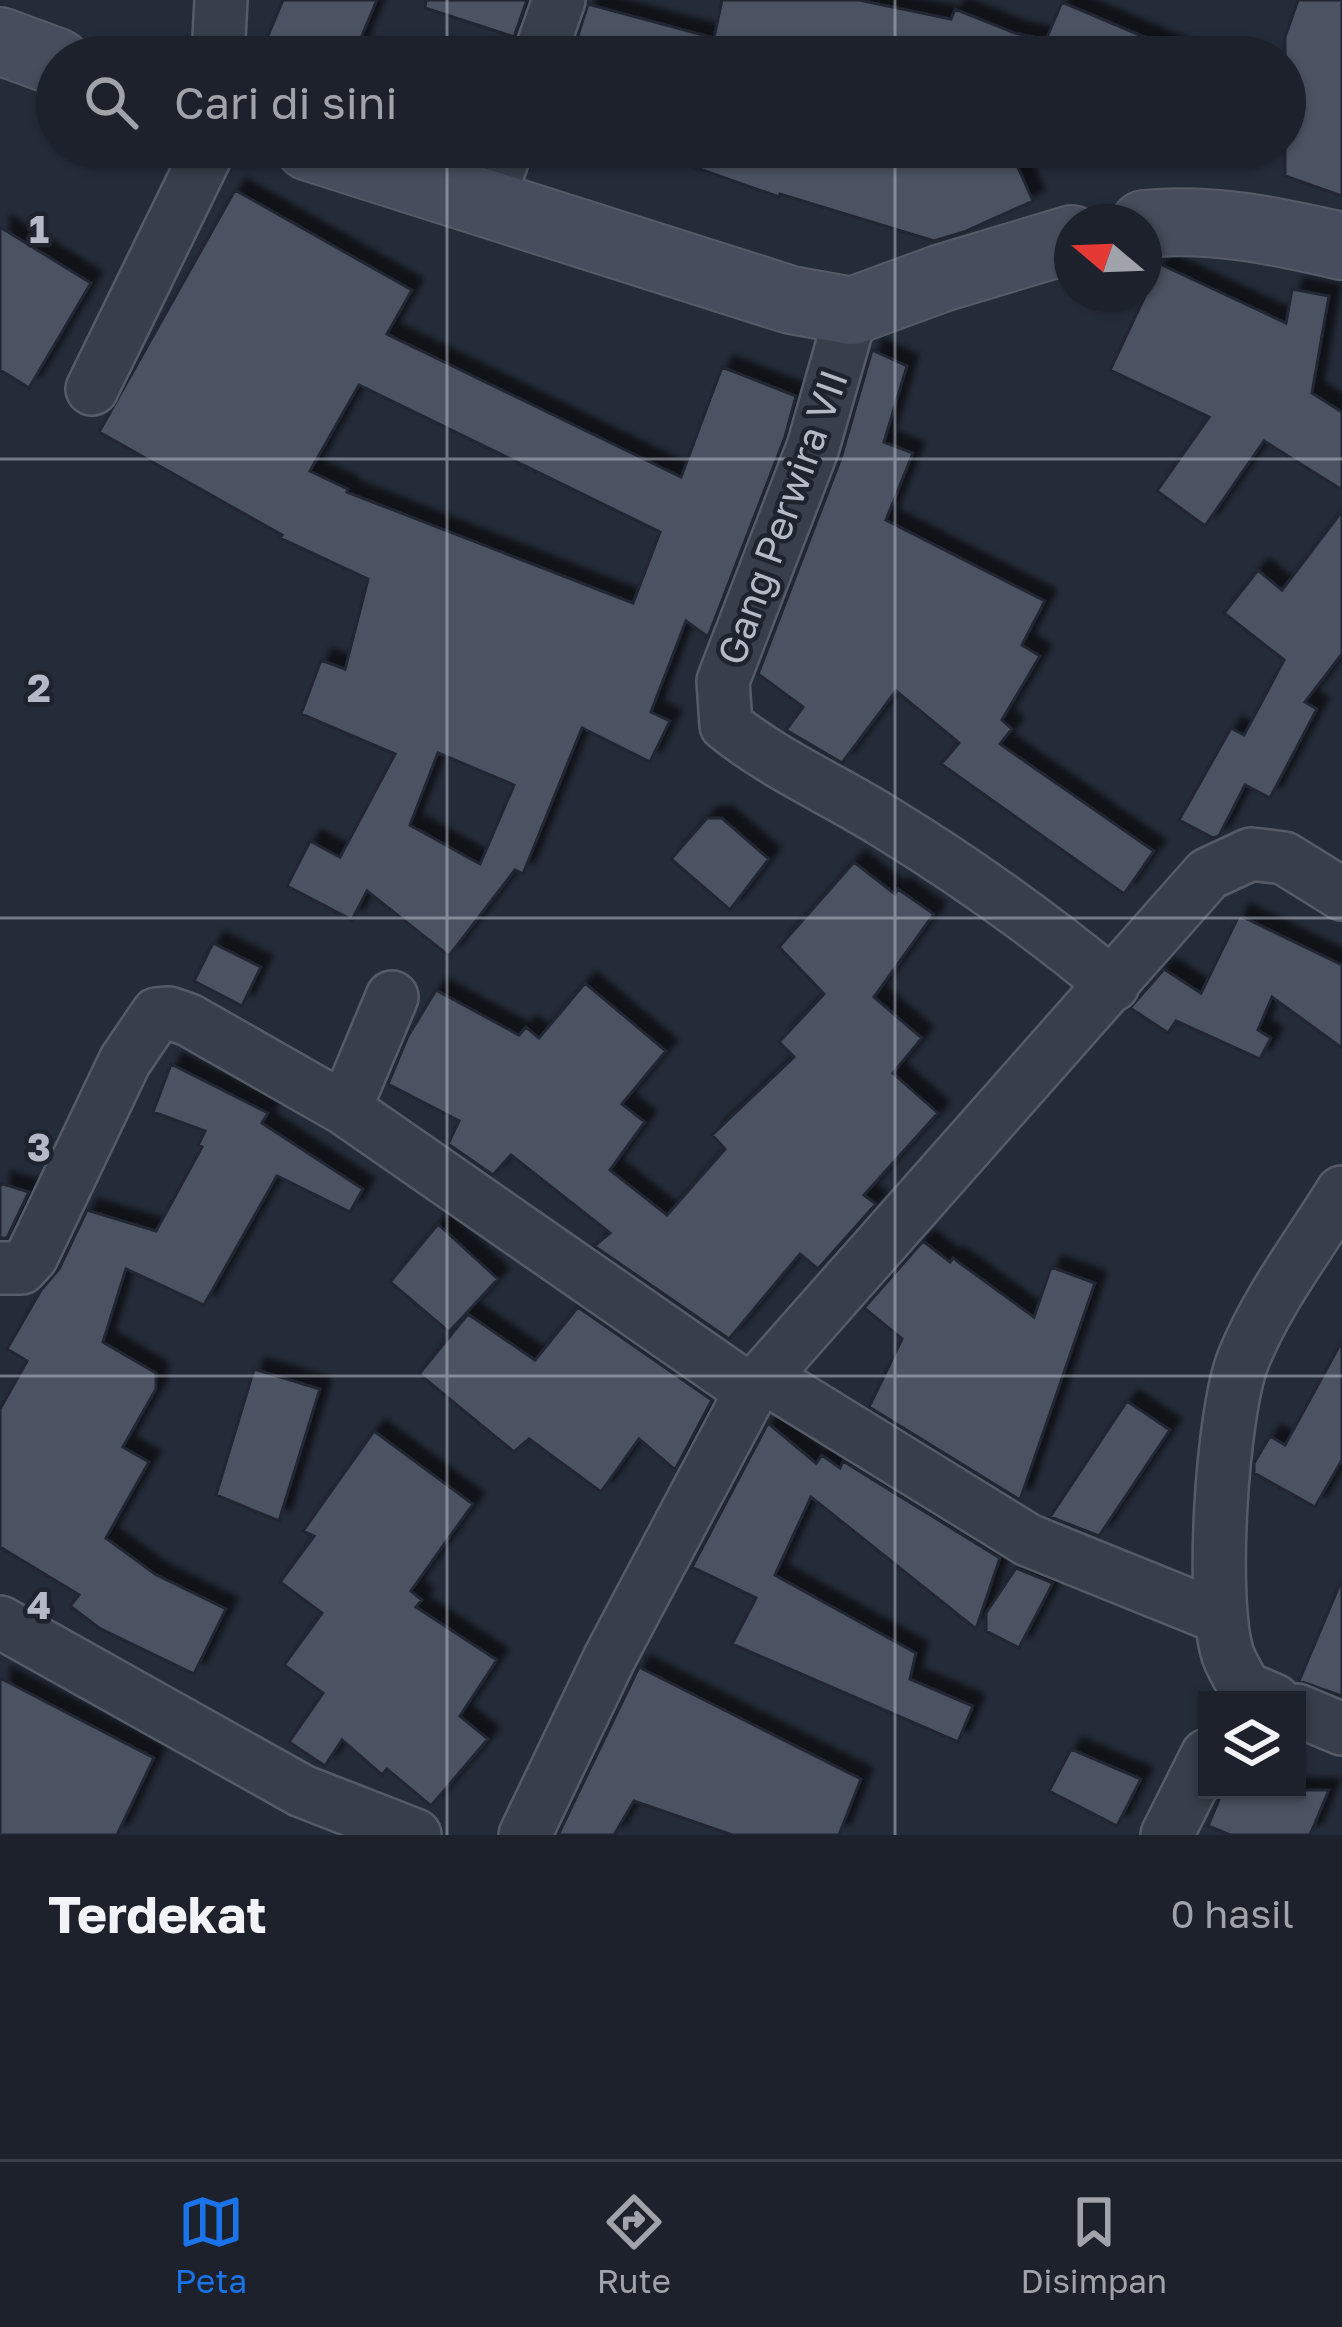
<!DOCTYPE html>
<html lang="id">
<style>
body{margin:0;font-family:"Golos Text",sans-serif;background:#252933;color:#f1f3f6}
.controls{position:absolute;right:36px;bottom:36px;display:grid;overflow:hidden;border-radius:0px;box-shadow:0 3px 9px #0004}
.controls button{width:108px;height:108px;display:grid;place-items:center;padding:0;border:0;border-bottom:3px solid #3a3e47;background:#1c212b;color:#f1f3f6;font:60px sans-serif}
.compass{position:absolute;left:1054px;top:204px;width:108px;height:108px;border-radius:50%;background:#1c212b;box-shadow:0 3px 9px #0004;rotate:289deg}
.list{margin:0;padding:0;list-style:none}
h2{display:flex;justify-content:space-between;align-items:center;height:156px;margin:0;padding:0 48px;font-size:51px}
h2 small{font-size:39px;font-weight:400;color:#a0a3a9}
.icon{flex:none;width:66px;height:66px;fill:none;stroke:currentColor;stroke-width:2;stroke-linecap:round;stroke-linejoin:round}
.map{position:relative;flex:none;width:1342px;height:1835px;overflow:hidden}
.search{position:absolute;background:#1c212b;box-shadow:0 3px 9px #0004;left:36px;right:36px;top:36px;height:132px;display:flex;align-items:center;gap:30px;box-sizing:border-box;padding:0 42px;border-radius:66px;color:#a0a3a9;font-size:45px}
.sheet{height:324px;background:#1c212b}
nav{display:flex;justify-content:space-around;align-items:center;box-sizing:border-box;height:168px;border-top:3px solid #3a3e47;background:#1c212b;font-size:33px;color:#a0a3a9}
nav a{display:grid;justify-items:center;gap:6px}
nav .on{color:#1a73e8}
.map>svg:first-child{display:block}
.building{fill:#4b5262;stroke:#202530;stroke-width:3;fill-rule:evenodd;filter:url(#shadow)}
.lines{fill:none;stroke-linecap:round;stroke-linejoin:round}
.street-casing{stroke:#565c67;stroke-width:56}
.secondary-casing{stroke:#565c67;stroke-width:70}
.street{stroke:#383e4a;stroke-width:51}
.secondary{stroke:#474d5c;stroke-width:66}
.grid{fill:none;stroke:#b4b9c5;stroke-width:3;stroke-opacity:0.55}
.labels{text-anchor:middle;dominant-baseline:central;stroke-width:9;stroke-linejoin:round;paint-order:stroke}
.street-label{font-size:39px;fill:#b4b9c5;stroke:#1e232e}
.grid-label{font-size:39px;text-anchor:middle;font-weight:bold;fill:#b4b9c5;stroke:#1e232e;stroke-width:9;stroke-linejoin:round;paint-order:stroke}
</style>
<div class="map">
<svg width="1342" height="1835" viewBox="0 0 1342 1835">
<defs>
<filter id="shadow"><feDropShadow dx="11" dy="-11" stdDeviation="3" flood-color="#0009"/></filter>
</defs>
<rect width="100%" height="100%" fill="#252c39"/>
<path class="building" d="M283,0H377L353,57H259Z
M426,0H527L514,37L425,8Z
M722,0H859L951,19L955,9L1015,33L1043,39L1044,44L1062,2L1192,57H571L588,4L714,38Z
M1298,0H1342V196L1285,176V37Z
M655,147H1009L1033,201L964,232L934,241L780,194L779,197L654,153Z
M235,190L412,290L387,334L681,477L722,367L796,396L785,437L708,637L686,621L651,712L670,721L650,762L582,728L523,874L515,870L449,956L367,891L352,920L287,886L310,841L340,857L395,754L301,714L321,660L345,669L368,579L280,538L282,535L99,432ZM359,385L660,532L633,603L347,492L348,489L310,471ZM438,753L514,785L480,864L410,825Z
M0,227L91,283L29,388L0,370Z
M1160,264L1286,323L1292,289L1329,296L1312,393L1342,412V490L1264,441L1205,526L1157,491L1209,417L1110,370Z
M872,350L907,366L884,442L913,453L886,520L1045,601L1022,645L1040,656L1002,720L1012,729L1000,744L1154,851L1124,894L941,764L959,743L896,691L842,763L786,730L803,707L758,674L841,458Z
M1342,511V654L1305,702L1317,709L1270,798L1245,785L1219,836L1213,838L1179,820L1231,728L1244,735L1284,660L1224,613L1258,570L1282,590Z
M707,818H722L769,859L730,910L671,859Z
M854,862L895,894L898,889L934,914L874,997L922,1038L893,1073L938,1113L864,1195L876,1204L818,1269L800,1254L729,1339L594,1246L610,1233L511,1155L493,1175L448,1144L459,1121L388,1084L408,1036L436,990L519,1035L526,1027L539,1038L585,983L666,1051L622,1104L645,1122L610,1170L667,1215L725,1149L712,1135L794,1057L779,1042L824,994L779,947Z
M1239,915L1342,965V1048L1272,997L1258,1030L1271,1038L1260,1059L1176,1021L1168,1033L1130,1008L1164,969L1201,993Z
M213,943L261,967L242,1006L194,981Z
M171,1064L268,1113L262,1123L363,1189L350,1212L277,1176L204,1305L126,1269L103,1342L156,1373V1389L123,1447L149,1462L106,1538L155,1574L226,1609L194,1674L99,1628L70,1606L79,1595L0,1547V1409L27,1361L7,1349L41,1290L59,1269L87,1210L156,1231L202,1147L198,1145L205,1131L153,1112Z
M0,1183L29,1192L7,1238H0Z
M438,1224L498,1279L449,1332L390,1282Z
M923,1241L950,1262L953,1258L1034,1317L1051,1267L1095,1283L1020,1500L869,1407L902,1339L864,1308Z
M578,1307L712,1400L675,1470L639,1439L601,1492L529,1439L514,1452L419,1374L468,1314L535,1360Z
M1342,1341V1460L1315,1507L1254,1473V1463L1270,1436L1285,1445Z
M254,1369L320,1389L279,1521L216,1495Z
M1127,1401L1170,1430L1099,1536L1050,1517Z
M768,1423L816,1463L822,1455L840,1468L843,1461L1000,1558L976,1629L811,1497L775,1575L916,1653L910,1679L973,1706L958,1742L732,1644L756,1598L692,1567Z
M374,1431L473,1504L411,1591L422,1600L416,1607L497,1660L460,1716L488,1739L431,1806L387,1769L382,1775L342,1740L325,1766L289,1742L323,1693L284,1665L322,1613L280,1582L314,1536L303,1531Z
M1016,1568L1053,1583L1019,1648L986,1631V1613Z
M1342,1579V1696L1299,1681Z
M639,1667L861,1779L839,1835H732L634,1801L614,1835H558Z
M0,1678L154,1758L117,1835H0Z
M1071,1749L1141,1779L1117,1826L1049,1791Z
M1223,1790H1329L1310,1835H1230L1208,1826Z"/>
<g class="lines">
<g class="street-casing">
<path id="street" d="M218,57L221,0
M539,57L559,0
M487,204L507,147
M852,311L813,447L723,681L726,725C774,764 832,789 885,822C965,871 1042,926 1113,985
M92,389L210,147
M345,1109L392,997
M0,1268H21L32,1256L125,1061L157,1014L169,1013L189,1020L345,1109L751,1391
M764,1377L1028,1540L1221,1618
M0,1622L302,1791L415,1835
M1274,1700L1245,1688C1239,1677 1232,1666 1228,1655C1210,1600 1222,1414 1243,1360C1267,1300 1308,1247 1342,1192
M1297,1710L1342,1729
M525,1835L610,1657L751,1391L1208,874L1251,854L1284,858L1342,894
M1167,1835L1207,1755"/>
</g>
<g class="secondary-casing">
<path id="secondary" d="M0,41L57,62
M309,147L791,300L852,311L942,278L1072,239
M1144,224C1212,217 1276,231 1342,246"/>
</g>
<use href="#street" class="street"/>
<use href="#secondary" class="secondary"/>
</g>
<path class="grid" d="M447,0V57M895,0V57M447,147V1835M895,147V1835M0,459H1342M0,918H1342M0,1376H1342"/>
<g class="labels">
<g class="street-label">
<text transform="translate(782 517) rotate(-70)">Gang Perwira VII</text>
</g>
</g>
<g class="grid-label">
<text x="39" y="243">1</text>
<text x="39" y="702">2</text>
<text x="39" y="1161">3</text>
<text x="39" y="1619">4</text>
</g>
</svg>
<div class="controls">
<button><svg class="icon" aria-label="layers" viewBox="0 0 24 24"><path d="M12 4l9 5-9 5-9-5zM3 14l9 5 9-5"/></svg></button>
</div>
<svg class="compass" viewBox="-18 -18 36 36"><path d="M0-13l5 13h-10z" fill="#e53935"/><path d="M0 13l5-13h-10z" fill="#a0a3a9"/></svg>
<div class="search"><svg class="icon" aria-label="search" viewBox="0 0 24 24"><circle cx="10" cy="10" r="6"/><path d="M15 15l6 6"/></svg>Cari di sini</div>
</div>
<section class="sheet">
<h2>Terdekat<small>0 hasil</small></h2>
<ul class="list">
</ul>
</section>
<nav>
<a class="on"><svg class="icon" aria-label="map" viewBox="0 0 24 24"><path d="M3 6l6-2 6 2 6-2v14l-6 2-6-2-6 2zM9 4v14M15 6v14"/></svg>Peta</a>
<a><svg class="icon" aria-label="directions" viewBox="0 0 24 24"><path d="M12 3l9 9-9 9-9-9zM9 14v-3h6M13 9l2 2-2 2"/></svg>Rute</a>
<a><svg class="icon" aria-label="saved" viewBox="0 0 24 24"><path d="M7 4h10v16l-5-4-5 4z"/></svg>Disimpan</a>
</nav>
